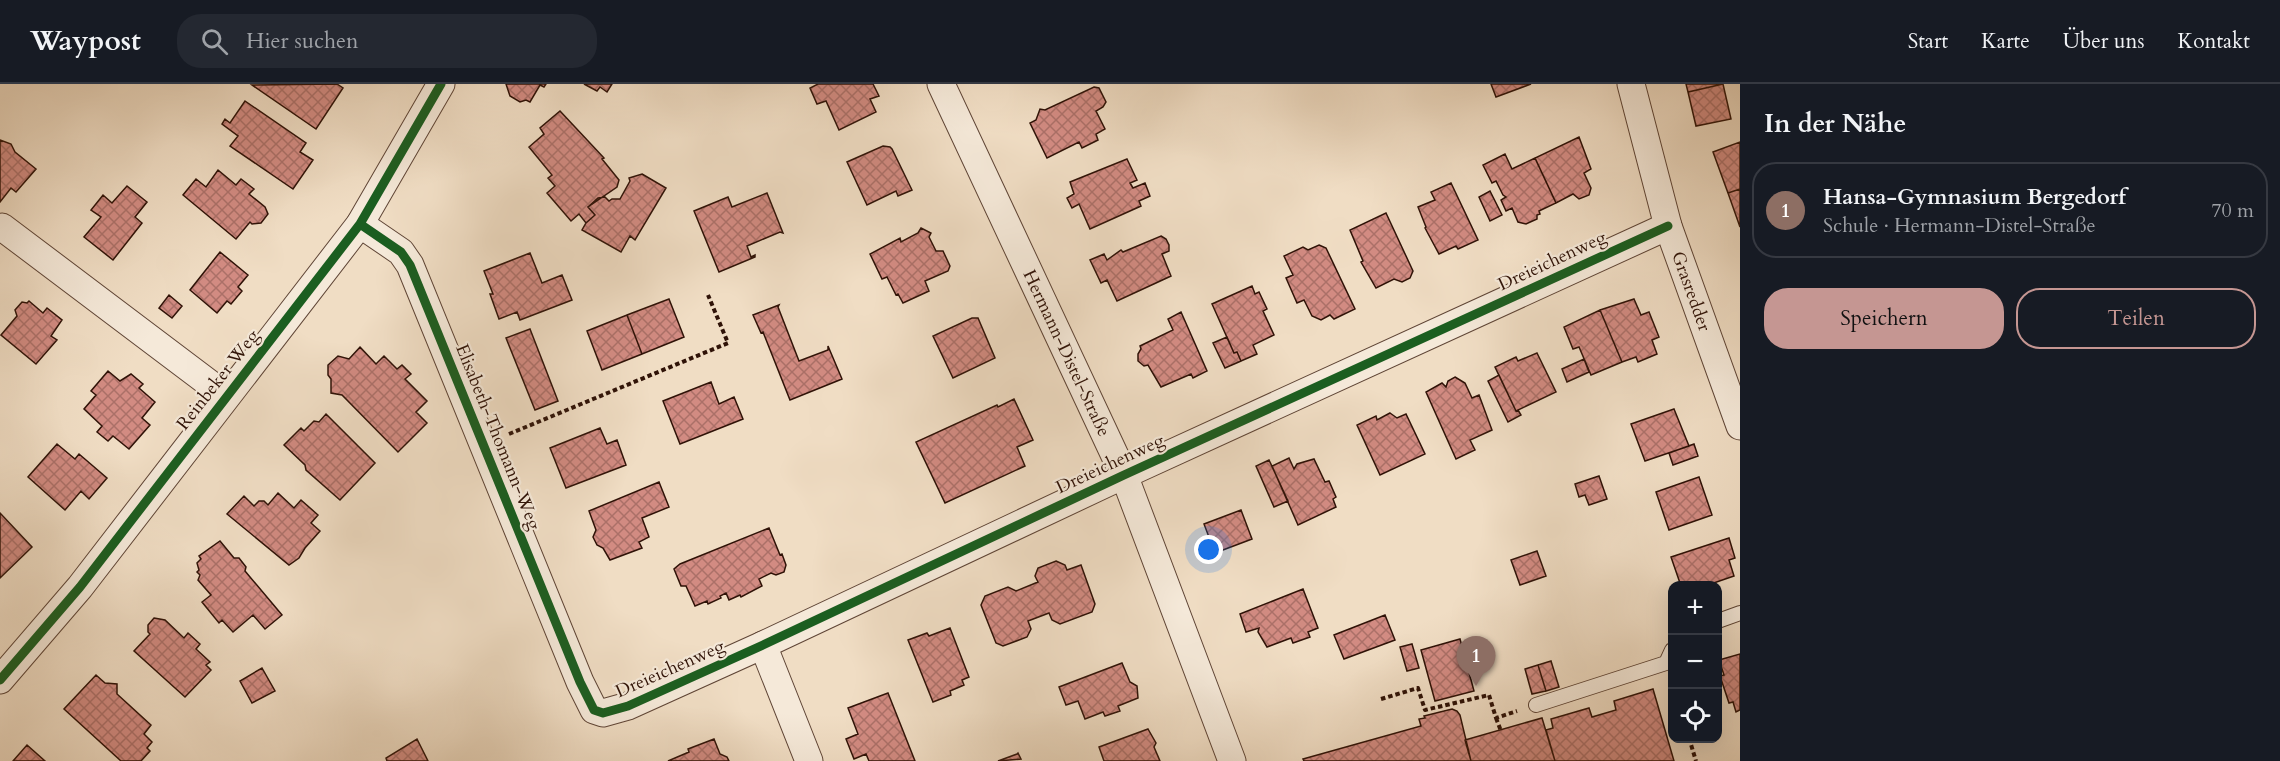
<!DOCTYPE html>
<html lang="de">
<meta charset="utf-8">
<style>
body{margin:0;font-family:Cardo,serif;background:#242831;color:#f1f3f6}
.controls{position:absolute;right:18px;bottom:18px;display:grid;overflow:hidden;border-radius:12px;box-shadow:0 6px 24px #0002}
.controls button{width:54px;height:54px;display:grid;place-items:center;padding:0;border:0;border-bottom:2px solid #363941;background:#171b24;color:#f1f3f6;font:30px sans-serif}
.you{position:absolute;left:1209px;top:466px;width:21px;height:21px;margin:-15px;border:4px solid #fff;border-radius:50%;background:#1a73e8;box-shadow:0 0 0 9px #1a73e833}
.badge{display:grid;place-items:center;width:39px;height:39px;border-radius:50%;background:#c59692;color:#fff;font-size:20px;font-weight:700}
.pin{position:absolute;translate:-50% -50px;filter:drop-shadow(0 2px 3px #0008)}
.pin::after{content:'';position:absolute;top:32px;width:21px;height:18px;background:inherit;clip-path:polygon(0 0,100% 0,50% 100%)}
.list{margin:0;padding:0;list-style:none}
h2{display:flex;justify-content:space-between;align-items:center;height:78px;margin:0;padding:0 24px;font-size:26px}
h2 small{font-size:20px;font-weight:400;color:#9ea1a6}
.list li{display:grid;grid-template-columns:39px 1fr auto;gap:18px;align-items:center;box-sizing:border-box;height:96px;margin:0 12px 12px;padding:0 12px;border:2px solid #363941;border-radius:24px}
.list b{display:block;font-size:22px;white-space:nowrap}
.list p{margin:0;font-size:20px;white-space:nowrap;color:#9ea1a6}
.list em{font-size:20px;font-style:normal;color:#9ea1a6}
.actions{display:flex;gap:12px;padding:18px 24px}
.actions a{flex:1;padding:14px 0;border:2px solid #c59692;border-radius:24px;text-align:center;font-size:21px;color:#c59692}
.actions .main{background:#c59692;color:#111}
.icon{flex:none;width:33px;height:33px;fill:none;stroke:currentColor;stroke-width:2;stroke-linecap:round;stroke-linejoin:round}
.map{position:relative;flex:none;width:1740px;height:677px;overflow:hidden}
header{display:flex;align-items:center;gap:36px;box-sizing:border-box;height:84px;padding:0 30px;background:#171b24;border-bottom:2px solid #363941}
header strong{font-size:28px}
nav{display:flex;gap:33px;margin-inline-start:auto;font-size:21px}
.search{width:420px;height:54px;background:#242831;display:flex;align-items:center;gap:15px;box-sizing:border-box;padding:0 21px;border-radius:24px;color:#9ea1a6;font-size:22px}
main{display:flex}
aside{flex:1;background:#171b24}
.map>svg:first-child{display:block}
.building{fill:url(#building-cross-hatch);stroke:#2f1207;stroke-width:1.5}
.lines{fill:none;stroke-linecap:round;stroke-linejoin:round}
.service-casing{stroke:#5f4536;stroke-width:16}
.minor-casing{stroke:#5f4536;stroke-width:29}
.path{stroke:#2f1207;stroke-width:4;stroke-dasharray:4.5 3;stroke-linecap:butt}
.service{stroke:#f5e9d9;stroke-width:14}
.minor{stroke:#f5e9d9;stroke-width:27}
.cycleway-casing{stroke:#f5e9d9;stroke-width:13}
.cycleway{stroke:#1b5e20;stroke-width:9}
.labels{text-anchor:middle;dominant-baseline:central;stroke-width:4.5;stroke-linejoin:round;paint-order:stroke}
.street-label{font-size:18px;fill:#2f1207;stroke:#f5e9d9}
</style>
<header>
<strong>Waypost</strong>
<div class="search"><svg class="icon" aria-label="search" viewBox="0 0 24 24"><circle cx="10" cy="10" r="6"/><path d="M15 15l6 6"/></svg>Hier suchen</div>
<nav><a>Start</a><a>Karte</a><a>Über uns</a><a>Kontakt</a></nav>
</header>
<main>
<div class="map">
<svg width="1740" height="677" viewBox="0 0 1740 677">
<defs>
<pattern id="building-cross-hatch" width="8" height="8" patternUnits="userSpaceOnUse" patternTransform="scale(1.5)"><rect width="8" height="8" fill="#d28b82"/><path d="M0 0l8 8M0 8l8-8" fill="none" stroke="#ab7068"/></pattern>
</defs>
<rect width="100%" height="100%" fill="#f0ddc4"/>
<filter id="stains"><feTurbulence type="fractalNoise" baseFrequency=".00333" numOctaves="4"/><feColorMatrix values="0 0 0 0 .2 0 0 0 0 .09 0 0 0 0 .02 0 0 0 .5 -.17"/></filter>
<radialGradient id="worn" r=".72"><stop offset=".6" stop-color="#630" stop-opacity="0"/><stop offset="1" stop-color="#630" stop-opacity=".3"/></radialGradient>
<path class="building" d="M337,0L343,4L316,45L252,1Z
M506,0H546L544,3L540,1L530,18L526,16L520,18L510,12Z
M584,0H612L607,8L600,3L597,7Z
M873,0L879,12L870,15L876,28L839,46L826,17L817,20L810,4L818,0Z
M1491,0H1531L1496,13Z
M1686,0H1723L1688,8Z
M1723,0L1731,35L1696,42L1688,8Z
M1094,3L1099,4L1106,18L1103,23L1096,27L1105,45L1096,50L1098,56L1082,64L1079,58L1047,74L1030,39L1036,36L1040,25L1045,26Z
M245,17L306,59L300,68L313,76L293,105L230,62L238,52L222,40L225,35L230,39Z
M560,27L604,74L602,75L619,96L617,103L588,123L595,131L586,139L579,130L571,137L547,109L555,102L548,94L552,91L529,63L544,50L540,44Z
M1579,53L1591,85L1584,89L1591,104L1589,111L1579,115L1573,110L1556,119L1535,74Z
M0,56L11,60L15,68L36,85L16,108L11,104L0,118Z
M1740,58V105L1728,109L1713,68Z
M883,62L890,63L892,65L912,106L898,112L896,107L867,121L847,78Z
M1505,70L1512,85L1535,74L1556,119L1539,127L1540,130L1537,131V135L1526,140L1518,138L1512,124L1506,127L1501,116L1506,113L1503,111L1496,97L1492,99L1483,81Z
M1127,75L1137,96L1130,99L1133,104L1145,99L1150,112L1139,117L1141,122L1090,145L1079,120L1072,124L1067,114L1074,110L1070,98Z
M218,86L236,101L241,95L254,105L249,110L265,123L268,130L261,139L252,140L250,138L236,155L183,111L196,95L206,103Z
M642,90L666,104L635,156L630,152L621,168L582,146L586,139L595,131L588,123L598,114L605,113L609,117L612,115H620L630,97L629,94Z
M1451,99L1478,156L1458,165L1456,162L1439,170L1425,144L1426,143L1418,123L1435,116L1431,108Z
M127,102L147,118L135,133L142,139L113,176L84,153L101,133L91,126L103,111L112,119Z
M1740,105V143L1728,109Z
M1490,107L1502,131L1490,137L1479,113Z
M767,109L783,149L780,148L747,162L751,173L755,171V173L719,188L694,127L728,113L732,123Z
M1386,129L1413,187L1410,194L1402,198L1394,195L1376,204L1361,178L1363,177L1350,146Z
M921,144L931,149L929,153L936,167H943L950,182L948,187L925,197L929,207L903,219L898,210L896,211L887,193L882,195L870,170L900,154L901,158L918,149Z
M1161,152L1166,155L1169,161V167L1162,170L1171,192L1117,217L1107,196L1101,199L1090,176L1104,170L1107,176L1121,166L1123,168Z
M1319,161L1326,164L1355,225L1334,235L1330,231L1321,236L1312,232L1304,216L1297,219L1286,194L1293,191L1284,172L1303,163L1308,166Z
M220,168L248,191L238,203L242,207L231,220L227,217L217,229L190,206Z
M530,169L542,199L562,191L572,216L520,236L517,228L499,235L490,210H493L484,187Z
M1252,202L1255,210L1259,208L1267,225L1263,227L1274,251L1253,261L1257,270L1241,277L1237,268L1234,269L1212,220Z
M169,211L182,222L172,234L159,224Z
M669,215L684,253L642,270L627,231Z
M1634,215L1641,231L1649,228L1659,253L1652,256L1657,270L1638,278L1636,273L1622,278L1600,226Z
M29,217L43,229L47,224L62,236L51,252L57,256L36,280L1,251L17,232L15,226L22,218L27,219Z
M779,221L778,223L799,277L828,266V262L842,295L790,316L763,248L761,249L753,231Z
M1600,226L1622,278L1591,291L1579,263L1573,265L1564,243Z
M1181,228L1207,287L1193,294L1191,290L1161,303L1148,281L1144,282L1138,277V270L1141,265L1140,262L1173,246L1168,235Z
M627,231L642,270L602,286L587,247Z
M972,234H978L995,274L953,294L933,252Z
M530,245L558,317L535,326L506,254Z
M1227,253L1234,269L1237,268L1241,277L1225,284L1213,259Z
M360,263L376,280L384,272L397,285L402,281L411,290L405,295L427,317L416,328L427,339L398,368L342,311L331,309V295L328,291V281L338,272L349,275Z
M1537,269L1556,308L1516,327L1495,283L1516,273L1518,277Z
M1584,275L1589,288L1567,298L1562,285Z
M108,287L120,297L131,290L143,300L139,304L155,318L142,334L150,341L129,365L113,352L108,357L97,348L102,342L84,325L96,311L91,307Z
M1499,291L1516,327L1518,326L1521,331L1508,338L1488,297Z
M1455,293L1465,299L1472,314L1479,311L1492,346L1470,356L1475,366L1456,375L1426,308L1442,299L1446,303L1448,297Z
M711,298L719,320L734,313L743,335L680,360L663,317Z
M1014,315L1033,356L1017,363L1025,382L945,419L916,358L997,321L998,323Z
M1674,325L1689,362L1645,377L1631,340Z
M1390,329L1397,334L1406,330L1425,370L1380,391L1357,341L1376,332L1377,336Z
M326,330L375,379L340,416L306,386L305,381L284,361L301,344L304,347L314,337L319,338Z
M600,344L607,360L617,356L626,381L566,404L550,364Z
M57,360L75,375L79,370L107,394L89,415L81,407L65,426L28,393Z
M1694,360L1698,372L1673,381L1669,369Z
M1289,374L1294,385L1297,380L1314,375L1325,398L1329,397L1336,413L1333,415L1336,423L1298,441L1272,382Z
M1269,376L1288,417L1274,423L1256,382Z
M1599,392L1607,415L1589,421L1585,411L1579,413L1575,400Z
M1699,393L1712,431L1669,446L1656,408Z
M659,398L669,423L642,434L649,453L639,458L642,464L610,476L603,464L597,461L593,453L596,446L589,427Z
M278,409L294,424L301,416L318,431L311,439L320,447L305,464L299,474L289,481L227,430L244,412L254,422L259,417H264L268,421Z
M1241,426L1252,455L1215,469L1204,440Z
M0,429L32,463L0,494Z
M769,444L780,471L782,470L786,481L784,488L776,491L771,489L759,495L762,502L741,513L740,511L729,516L726,509L720,512L721,514L708,520L707,517L695,522L686,502H681L674,485L680,480Z
M1729,454L1735,474L1729,476L1734,492L1705,502H1681L1671,473Z
M220,457L234,474H239L246,483L245,487L282,531L265,545L253,531L233,548L222,536L219,539L202,518L211,511L198,496L200,491L197,488L199,486L197,479L201,475L199,472Z
M1537,467L1546,492L1520,501L1511,476Z
M1056,477L1065,481L1067,486L1081,481L1095,520L1092,528L1060,540L1052,536L1049,529L1028,537L1031,545L1027,553L1003,562L996,559L981,521L985,512L1008,503L1016,507L1038,498L1035,492L1038,484Z
M1303,505L1318,544L1308,548L1310,553L1293,559L1291,554L1267,563L1258,548L1259,544L1246,548L1240,530Z
M1385,531L1395,556L1344,575L1334,551Z
M154,534L165,536L184,554L188,549L200,560L196,565L210,578L206,581L211,586L185,613L134,567L150,550L148,548V541Z
M950,544L969,593L962,596L964,601L950,607L951,611L933,618L908,556L927,549L929,552Z
M1460,555L1474,607L1435,617L1421,566Z
M1412,560L1419,584L1407,587L1400,563Z
M1740,570V626L1736,628L1733,618L1729,619L1720,592L1724,591L1719,576Z
M1551,577L1559,603L1546,607L1538,581Z
M1122,579L1130,598L1137,602L1138,614L1118,622L1120,627L1105,632L1103,628L1085,635L1078,617L1066,621L1059,603Z
M1538,581L1546,607L1532,610L1525,585Z
M262,584L275,607L252,619L240,597Z
M96,591L105,599L117,600V610L151,641L144,650L152,658L147,664L150,667L141,677H121L64,625Z
M1653,605L1674,677H1555L1546,646L1553,644L1551,635L1589,624L1592,633L1616,626L1614,617Z
M888,609L915,677H869L866,670L854,675L846,655L858,650L848,624Z
M1452,625L1457,627L1460,631L1471,677H1304L1303,675L1421,642L1419,635L1425,634L1424,632Z
M1542,634L1555,677H1471L1465,656Z
M1148,645L1156,659L1154,663L1160,677H1104L1099,663Z
M417,655L428,677H387L386,674Z
M714,655L720,670L727,673L729,677H668L689,668L688,665Z
M27,661L45,677H13Z
M1018,669L1021,675L998,677L1017,670Z"/>
<g class="lines">
<g class="service-casing">
<path id="service" d="M1718,537L1740,529
M1536,621L1666,579L1672,566"/>
</g>
<g class="minor-casing">
<g id="minor">
<path id="s1" d="M941,0L1124,391L1232,677"/>
<path id="s2" d="M1631,0L1668,142L1740,342"/>
<path d="M360,140L401,168L410,181L580,598L594,626L603,629L628,622L763,561L1124,391L1668,142"/>
<path d="M2,143L226,312"/>
<path d="M763,561L809,677"/>
<path d="M0,596L80,503L360,140L441,0"/>
</g>
</g>
<path class="path" d="M509,350L728,259L708,211
M1381,615L1418,604L1425,626L1489,611L1496,634L1517,627
M1496,634L1501,647
M1689,654L1696,677"/>
<use href="#service" class="service"/>
<use href="#minor" class="minor"/>
<g class="cycleway-casing">
<path id="cycleway" d="M360,140L401,168L410,181L580,598L594,626L603,629L628,622L763,561L1124,391L1668,142
M0,596L80,503L360,140L441,0"/>
</g>
<use href="#cycleway" class="cycleway"/>
</g>
<g class="labels">
<g class="street-label">
<text transform="translate(1552 177) rotate(-25)">Dreieichenweg</text>
<text stroke="none"><textPath href="#s2" startOffset="216">Grasredder</textPath></text>
<text stroke="none"><textPath href="#s1" startOffset="297">Hermann-Distel-Straße</textPath></text>
<text transform="translate(218 296) rotate(-52)">Reinbeker Weg</text>
<text transform="translate(498 353) rotate(68)">Elisabeth-Thomann-Weg</text>
<text transform="translate(1110 380) rotate(-25)">Dreieichenweg</text>
<text transform="translate(670 585) rotate(-24)">Dreieichenweg</text>
</g>
</g>
<rect width="100%" height="100%" filter="url(#stains)"/>
<rect width="100%" height="100%" fill="url(#worn)"/>
</svg>
<div class="controls">
<button>+</button>
<button>−</button>
<button><svg class="icon" aria-label="locate" viewBox="0 0 24 24"><circle cx="12" cy="12" r="6"/><path d="M12 2v4M12 18v4M2 12h4M18 12h4"/></svg></button>
</div>
<div class="you"></div>
<div class="pin badge" style="left:1476px;top:602px;background:#8d6e63">1</div>
</div>
<aside>
<h2>In der Nähe<small></small></h2>
<ul class="list">
<li><span class="badge" style="background:#8d6e63">1</span><div><b>Hansa-Gymnasium Bergedorf</b><p>Schule · Hermann-Distel-Straße</p></div><em>70 m</em></li>
</ul>
<div class="actions"><a class="main">Speichern</a><a>Teilen</a></div>
</aside>
</main>
